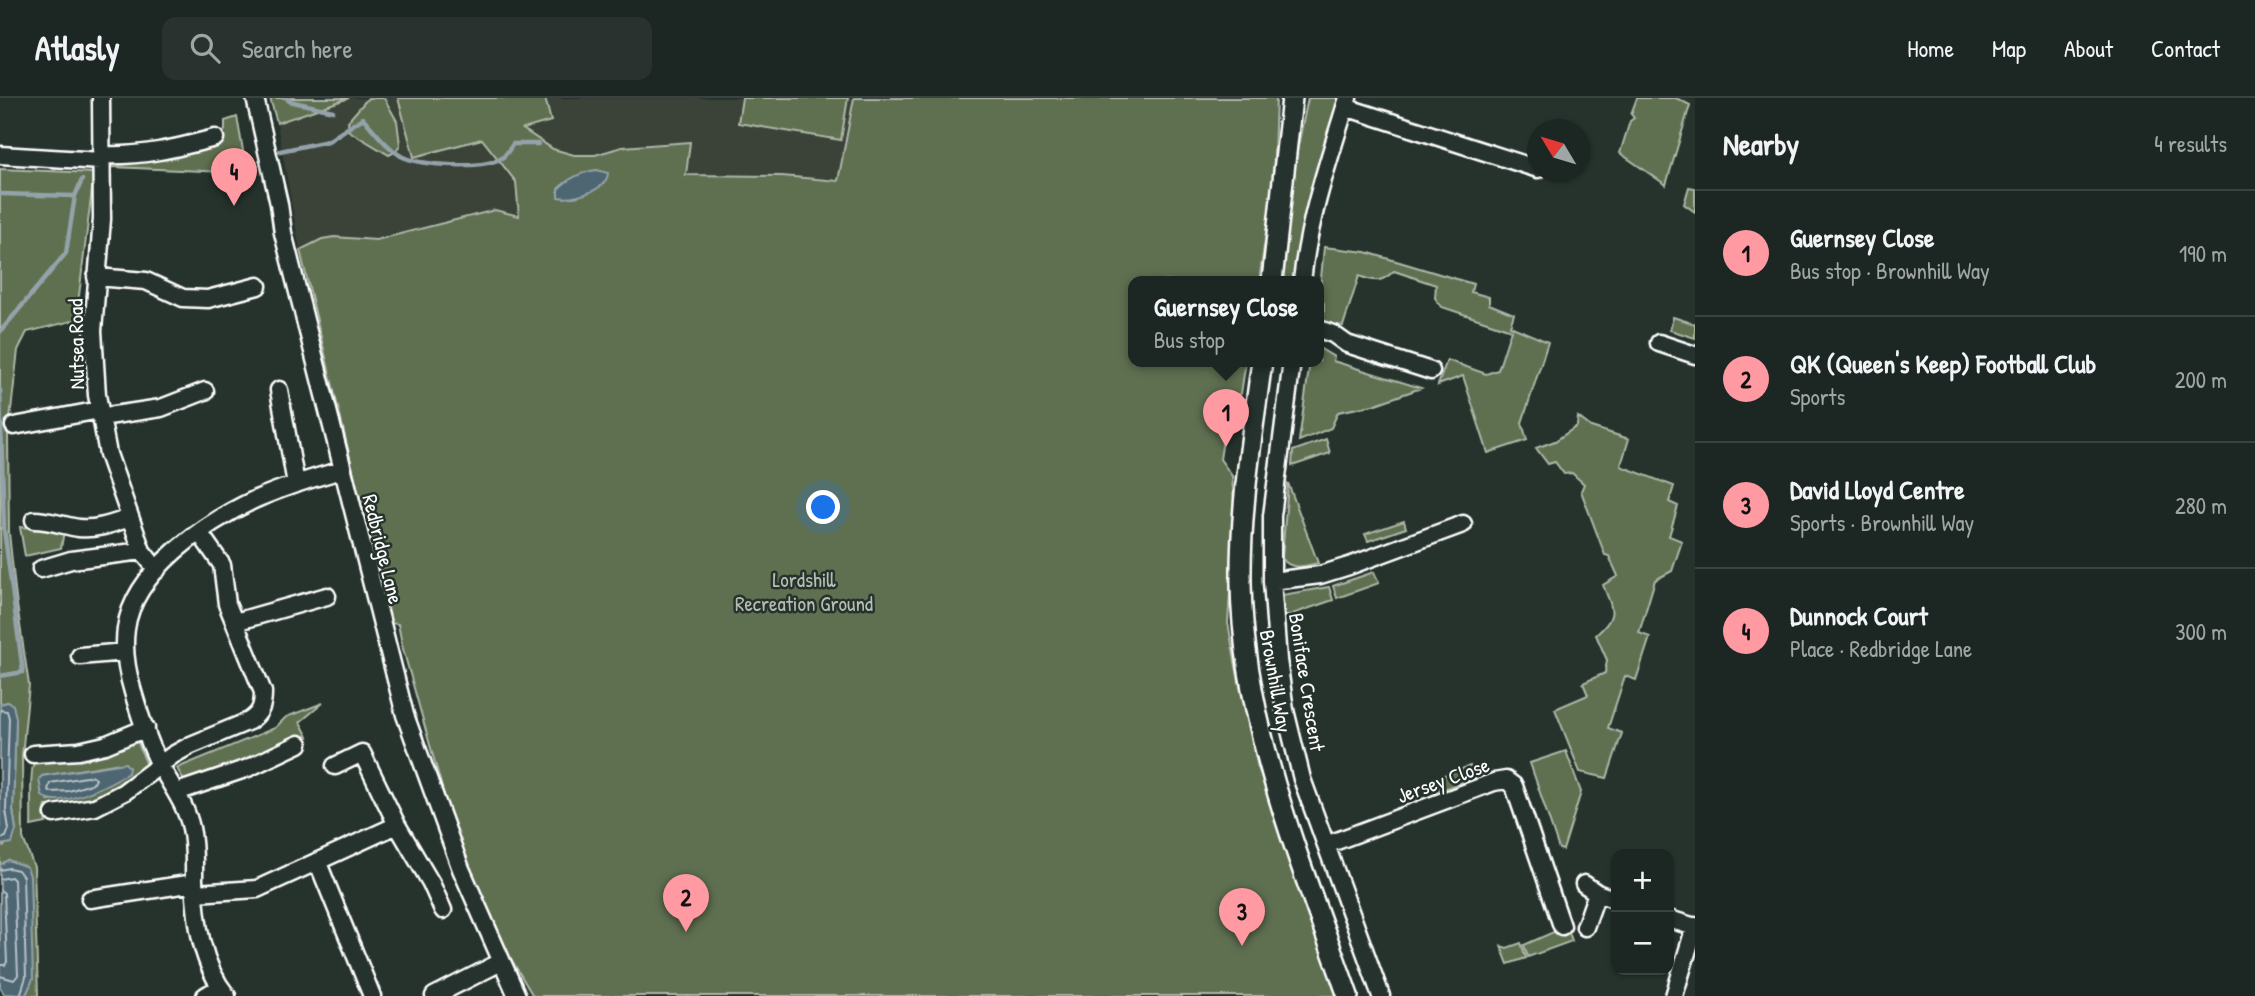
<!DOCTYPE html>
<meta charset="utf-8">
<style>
body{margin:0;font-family:"Patrick Hand",sans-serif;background:#29322f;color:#f1f3f6}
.controls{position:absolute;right:21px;bottom:21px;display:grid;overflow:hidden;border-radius:14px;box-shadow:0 2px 5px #0004}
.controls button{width:63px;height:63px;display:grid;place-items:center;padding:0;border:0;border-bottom:2px solid #3a4340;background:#1c2622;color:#f1f3f6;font:35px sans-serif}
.compass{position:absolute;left:1527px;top:21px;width:63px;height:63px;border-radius:50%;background:#1c2622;box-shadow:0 2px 5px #0004;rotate:308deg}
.you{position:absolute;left:824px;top:410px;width:24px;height:24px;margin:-18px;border:5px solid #fff;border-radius:50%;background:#1a73e8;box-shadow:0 0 0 10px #1a73e833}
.badge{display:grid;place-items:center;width:46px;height:46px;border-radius:50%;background:#ff9aa2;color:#111;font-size:23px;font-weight:700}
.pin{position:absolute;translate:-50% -58px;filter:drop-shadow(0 2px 4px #0008)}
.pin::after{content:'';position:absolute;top:37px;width:24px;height:21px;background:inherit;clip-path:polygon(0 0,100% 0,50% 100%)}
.popup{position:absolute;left:1128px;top:178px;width:196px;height:91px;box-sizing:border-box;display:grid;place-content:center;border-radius:14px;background:#1c2622;filter:drop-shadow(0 2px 5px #0005);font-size:23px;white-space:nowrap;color:#a0a5a5}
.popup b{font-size:26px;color:#f1f3f6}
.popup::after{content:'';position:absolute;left:50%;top:100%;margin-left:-14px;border:14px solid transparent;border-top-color:#1c2622}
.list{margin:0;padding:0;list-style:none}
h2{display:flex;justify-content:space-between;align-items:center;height:91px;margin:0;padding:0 28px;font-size:30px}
h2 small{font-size:23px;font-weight:400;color:#a0a5a5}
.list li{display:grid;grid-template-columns:46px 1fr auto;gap:21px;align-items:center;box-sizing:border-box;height:126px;padding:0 28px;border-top:2px solid #3a4340}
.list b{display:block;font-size:26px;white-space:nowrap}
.list p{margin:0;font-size:23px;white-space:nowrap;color:#a0a5a5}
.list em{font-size:23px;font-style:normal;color:#a0a5a5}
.icon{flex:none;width:38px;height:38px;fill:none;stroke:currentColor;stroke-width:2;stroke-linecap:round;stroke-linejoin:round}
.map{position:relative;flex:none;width:1695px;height:898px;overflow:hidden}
header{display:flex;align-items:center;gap:42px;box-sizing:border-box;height:98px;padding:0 35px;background:#1c2622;border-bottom:2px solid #3a4340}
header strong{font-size:33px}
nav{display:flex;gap:38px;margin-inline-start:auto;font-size:24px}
.search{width:490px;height:63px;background:#29322f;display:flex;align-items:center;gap:18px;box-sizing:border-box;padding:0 24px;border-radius:14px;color:#a0a5a5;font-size:26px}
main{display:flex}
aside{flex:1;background:#1c2622}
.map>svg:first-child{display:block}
.built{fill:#3a4339}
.green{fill:#5f6f51;stroke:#afb7a8;stroke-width:2;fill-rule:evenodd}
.water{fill:#4d6672;stroke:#94a3aa;stroke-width:2}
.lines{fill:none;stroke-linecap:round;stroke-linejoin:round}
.shore{stroke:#b8c2c7;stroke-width:2}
.stream{stroke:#94a3aa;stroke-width:4.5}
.minor-casing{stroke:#fff;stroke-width:21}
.tertiary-casing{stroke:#fff;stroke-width:24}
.minor{stroke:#26332d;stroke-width:16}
.tertiary{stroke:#26332d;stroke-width:19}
.labels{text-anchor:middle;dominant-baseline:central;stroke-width:5;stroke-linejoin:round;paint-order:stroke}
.street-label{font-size:21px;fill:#fff;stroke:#26332d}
.park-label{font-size:21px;fill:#b7beb1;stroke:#26332d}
</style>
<header>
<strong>Atlasly</strong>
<div class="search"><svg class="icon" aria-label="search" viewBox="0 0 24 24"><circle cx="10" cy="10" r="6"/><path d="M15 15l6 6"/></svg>Search here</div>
<nav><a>Home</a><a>Map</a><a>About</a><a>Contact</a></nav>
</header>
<main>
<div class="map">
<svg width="1695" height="898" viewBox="0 0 1695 898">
<rect width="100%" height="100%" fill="#26332d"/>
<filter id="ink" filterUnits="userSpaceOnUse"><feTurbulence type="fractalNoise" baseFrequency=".0143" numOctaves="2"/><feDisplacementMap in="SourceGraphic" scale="14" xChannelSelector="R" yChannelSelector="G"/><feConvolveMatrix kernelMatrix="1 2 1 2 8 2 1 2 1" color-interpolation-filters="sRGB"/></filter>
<g filter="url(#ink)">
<path class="built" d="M349,0H854L839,83L782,78L631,76L545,124L495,112L376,142L334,139L322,141L300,152L277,25Z"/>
<path class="green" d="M270,0H349L277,25Z
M368,0H384L397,23L400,47L395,54L389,57L349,33L348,23Z
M398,0H545L551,23L523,31L553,51L574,57H595L622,49L690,44L686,77L782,78L838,83L854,0H1276L1273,88L1259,183H1133V263H1246L1241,296L1230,298L1220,361L1232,378L1235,419L1228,525L1239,584L1258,670L1276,712L1339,898H533L471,793L403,551L398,526L390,525L300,152L322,141L334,139L376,142L495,112L519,118L516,84L482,41L414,59Z
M742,0H848L841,42L738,25Z
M1308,0H1342L1308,105L1294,183H1277L1289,92Z
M1637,0H1676L1690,7L1666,87L1620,55L1630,23L1634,20L1631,16Z
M237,19L247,75L113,69L114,66L168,59L217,44L225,32V23Z
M0,71L94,75L76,222L27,234L18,252L8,338L9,435L16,500L29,587L22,658L23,740L34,769L38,898H20L26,897L8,762L0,767V747L4,748L16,732L13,712L16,620L8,604L0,606Z
M1689,89L1695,90V114L1684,106Z
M1324,149L1366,154L1473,186L1471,194L1489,199V206L1514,216L1510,228L1548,244L1522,325L1527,342L1488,355L1463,278L1438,287L1447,262L1486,276L1498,272L1511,232L1442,209L1435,200L1436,187L1394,173C1381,185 1375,184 1359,178L1343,228L1319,223L1324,216V205L1319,201Z
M1673,219L1695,226V240L1670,232Z
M1319,250L1334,259L1333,263L1421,290L1373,307L1338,314L1331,330L1299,343L1310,263H1319Z
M1578,319L1591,329L1629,341L1621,367L1623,369L1674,388L1669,404L1678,408L1669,438L1682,443L1672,473L1655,482L1639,535L1650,539L1636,582L1625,578L1608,630L1622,635L1607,680L1580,674L1555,611L1588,597L1583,585L1605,575L1607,562L1596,537C1618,518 1613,512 1603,487L1618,478L1609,458L1605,457L1581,393L1584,386L1572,375L1564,376L1555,364L1548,366L1536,350L1555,343L1577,328Z
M1326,341L1330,355L1292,368L1293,353Z
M1288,385L1318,465C1306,468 1290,473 1282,460Z
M1404,423L1406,430L1368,443L1365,436Z
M20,429L64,433L61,450L25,458Z
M1374,474L1379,485L1337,500L1333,488Z
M1329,489L1333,502L1284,519L1282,497Z
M323,605L300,624L308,639L298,640L248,665L241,662L226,669V674L186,687L177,670L275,630L286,619Z
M136,640L148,670C114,692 87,707 46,708L44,716L46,725L31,728C32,714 29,672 34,665C57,662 116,663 127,643ZM115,666L92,693L70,700L48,702L42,678Z
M1566,653L1581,694L1563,752L1559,751L1530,665Z
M1470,668L1475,680L1435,694L1430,682Z
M1567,828L1572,843L1528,859L1524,847Z
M1521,845L1526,860L1508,866L1501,848L1507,850Z"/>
<path class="water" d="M597,72L608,75C607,93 573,102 558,99V91C568,81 583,73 597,72Z
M8,604L13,607L16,620L13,712L16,732L12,745L0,747V606Z
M125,665L129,669L128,675C109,686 62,712 42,698L39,681L42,678Z
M8,762L27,769L30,778L33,881L26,897L4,896L0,889V767Z"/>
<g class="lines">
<path class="shore" d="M0,612L7,613L9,620L6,712L9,731L6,739L0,741
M92,678L96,681L94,685L69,693L51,694L48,692L50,685Z
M0,772L9,770L18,772L23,779L26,879L20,898
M0,781L11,779L14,782L18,877L14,882L0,878
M0,792L4,795L7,864L5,867H0"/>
<path class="stream" d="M287,0L289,3L333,13
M280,53L328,43L363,20C375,33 386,49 401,58C419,68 486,72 503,59C507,56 510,50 513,46H538
M0,96L75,98L66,155L0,234
M75,98L82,82
M0,292L4,431L23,574L0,578"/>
<g class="minor-casing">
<path id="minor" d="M101,0L102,121L93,233L97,297L108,356L142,453L157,472
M255,0L279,106L283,135L405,617L461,771L517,898
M1345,9L1538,71
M0,57L101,63
M101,57C141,59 177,50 215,40
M96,179L146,183L183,200L208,201L258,188
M1302,183C1309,119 1329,61 1348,0
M1319,231L1333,236L1347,246L1431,273
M1659,245L1695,257
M1292,263L1272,418V483L1278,562L1285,612L1302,681L1381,898
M279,292L296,386
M101,319L161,310L205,293
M14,328L100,312
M34,422C50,422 64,428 79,430C97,432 114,425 130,420
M41,471L71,462L142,453
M1272,483L1320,477L1349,468L1463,426
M235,524L327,498
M80,558L125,554
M33,656L79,653L105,647L146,630
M177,694L248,670L299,646
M54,716L95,709L124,694L173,657L191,647L249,623C261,615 263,608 263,594L227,506L222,467L199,434
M397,727L431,785L443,812
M1326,747L1494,684L1506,682L1514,688L1562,828
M318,765L372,898
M1584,786L1597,795L1616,802
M195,795L257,791L397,727L362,655L335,668
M90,801L194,785
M1669,821L1695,829
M1585,829L1597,795
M205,898L220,889
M227,898C201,866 196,823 194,783C194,766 195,747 191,730C186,707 172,689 161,669C149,646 140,618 133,594C127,574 123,552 126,531C133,473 208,423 256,401C284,389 313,380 342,372
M434,898L501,864
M1674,898L1695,828"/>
</g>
<g class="tertiary-casing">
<path id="tertiary" d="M1272,183L1292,0
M1262,263C1252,337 1240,411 1241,485C1243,628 1301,765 1348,898"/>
</g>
<use href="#minor" class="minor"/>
<use href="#tertiary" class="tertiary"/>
</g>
</g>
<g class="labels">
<g class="street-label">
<text transform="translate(76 246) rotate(-91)">Nutsea Road</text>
<text transform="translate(383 451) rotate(76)">Redbridge Lane</text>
<text transform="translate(1276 583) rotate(80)">Brownhill Way</text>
<text transform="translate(1307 584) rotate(81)">Boniface Crescent</text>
<text transform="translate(1443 682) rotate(-20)">Jersey Close</text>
</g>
<g class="park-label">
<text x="804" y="481">Lordshill<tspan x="804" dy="24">Recreation Ground</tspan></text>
</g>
</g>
</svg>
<div class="controls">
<button>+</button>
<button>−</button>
</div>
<svg class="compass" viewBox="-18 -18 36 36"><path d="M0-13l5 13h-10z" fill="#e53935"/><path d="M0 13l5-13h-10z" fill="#a0a5a5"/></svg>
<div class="you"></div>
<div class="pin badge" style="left:1226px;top:349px">1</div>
<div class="popup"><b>Guernsey Close</b>Bus stop</div>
<div class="pin badge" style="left:686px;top:834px">2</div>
<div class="pin badge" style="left:1242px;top:848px">3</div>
<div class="pin badge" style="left:234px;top:108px">4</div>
</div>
<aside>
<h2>Nearby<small>4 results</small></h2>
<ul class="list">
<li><span class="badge">1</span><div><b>Guernsey Close</b><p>Bus stop · Brownhill Way</p></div><em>190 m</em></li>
<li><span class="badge">2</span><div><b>QK (Queen's Keep) Football Club</b><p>Sports</p></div><em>200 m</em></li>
<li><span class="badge">3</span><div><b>David Lloyd Centre</b><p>Sports · Brownhill Way</p></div><em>280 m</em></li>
<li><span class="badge">4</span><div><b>Dunnock Court</b><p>Place · Redbridge Lane</p></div><em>300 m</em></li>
</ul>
</aside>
</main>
